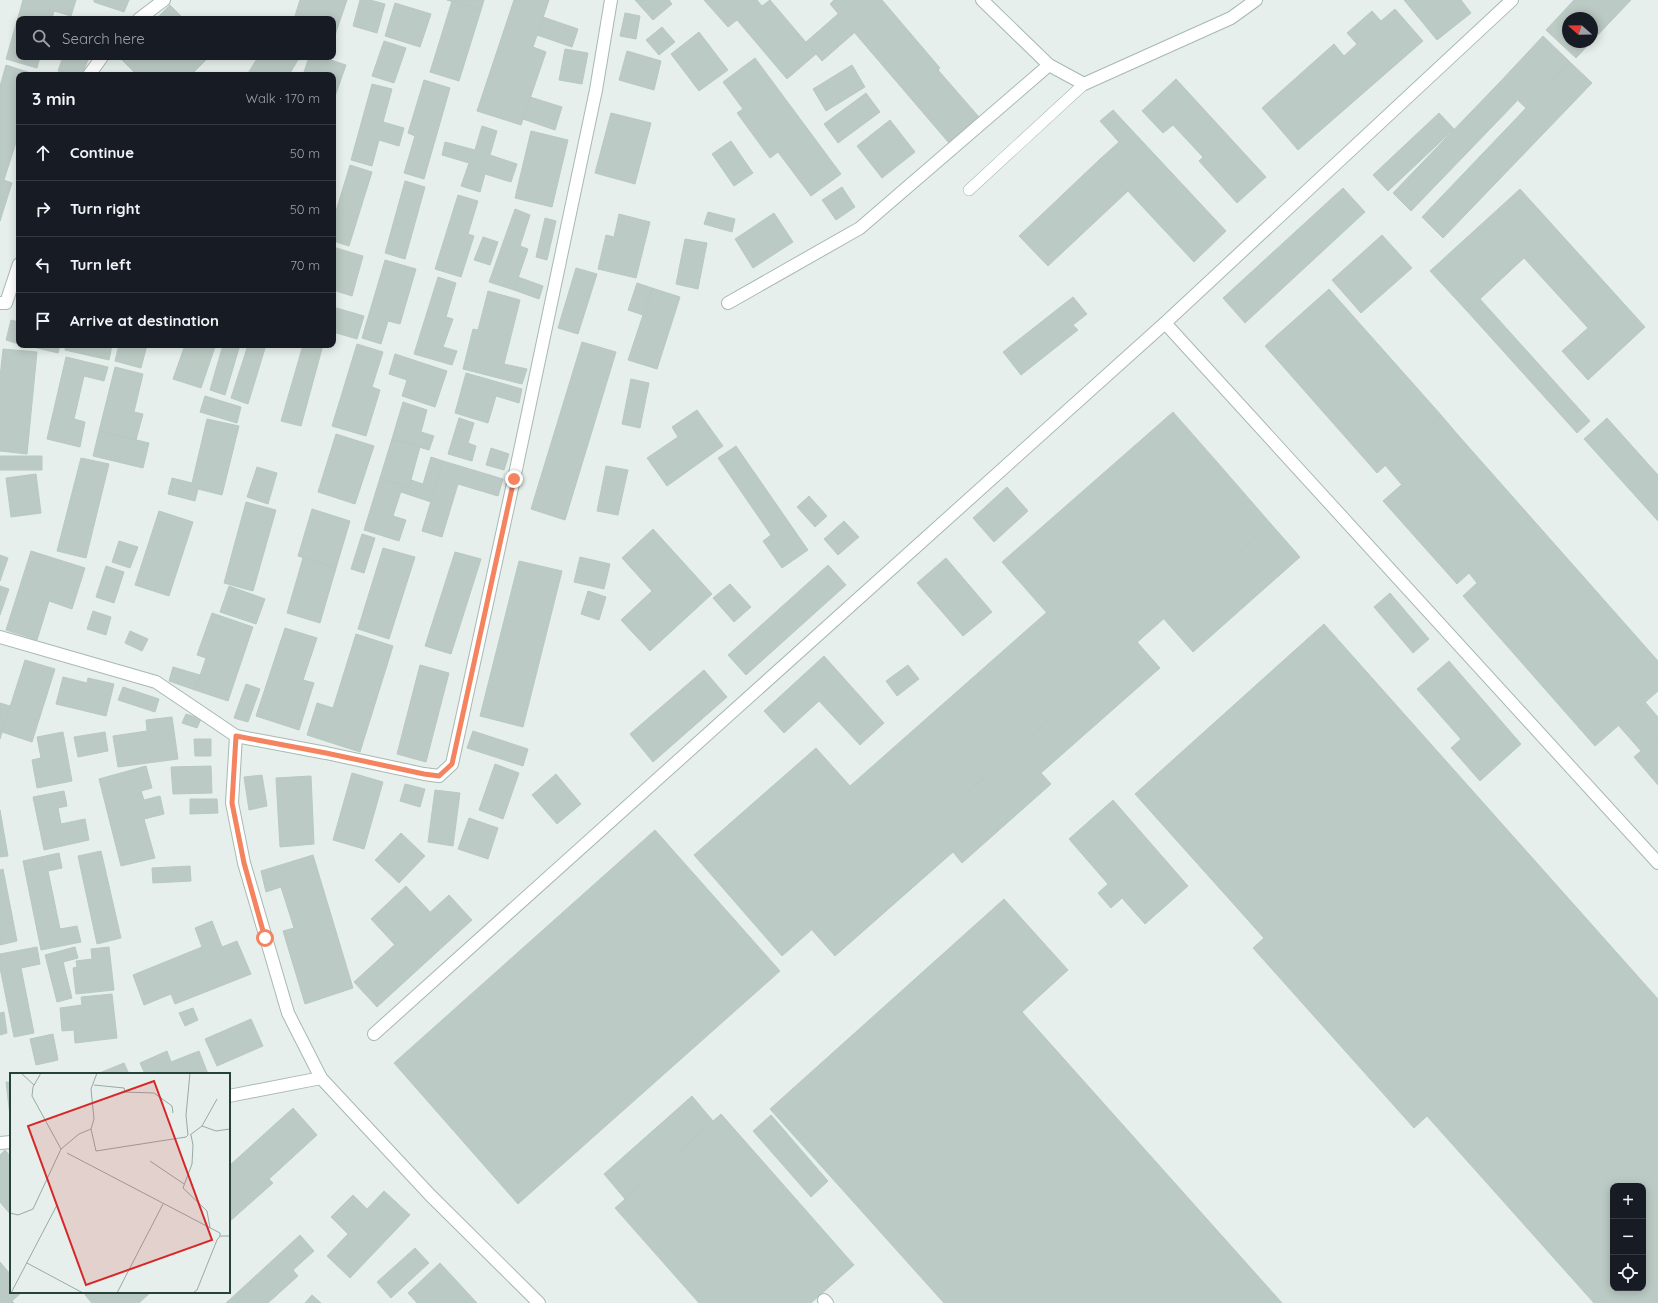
<!DOCTYPE html>
<meta charset="utf-8">
<style>
body{margin:0;font-family:Quicksand,sans-serif;background:#20242c;color:#f1f3f6}
.controls{position:absolute;right:12px;bottom:12px;display:grid;overflow:hidden;border-radius:8px;box-shadow:0 2px 10px #0003}
.controls button{width:36px;height:36px;display:grid;place-items:center;padding:0;border:0;border-bottom:1px solid #363941;background:#171b24;color:#f1f3f6;font:20px sans-serif}
.compass{position:absolute;left:1562px;top:12px;width:36px;height:36px;border-radius:50%;background:#171b24;box-shadow:0 2px 10px #0003;rotate:290deg}
.stop{position:absolute;width:12px;height:12px;margin:-9px;border:3px solid #f4845f;border-radius:50%;background:#fff}
.stop.end{background:#f4845f;border-color:#fff;box-shadow:0 1px 4px #0008}
.list{margin:0;padding:0;list-style:none}
h2{display:flex;justify-content:space-between;align-items:center;height:52px;margin:0;padding:0 16px;font-size:17px}
h2 small{font-size:13px;font-weight:400;color:#9ea1a6}
.list li{display:grid;grid-template-columns:26px 1fr auto;gap:12px;align-items:center;box-sizing:border-box;height:56px;padding:0 16px;border-top:1px solid #363941}
.list b{display:block;font-size:15px;white-space:nowrap}
.list em{font-size:13px;font-style:normal;color:#9ea1a6}
.icon{flex:none;width:22px;height:22px;fill:none;stroke:currentColor;stroke-width:2;stroke-linecap:round;stroke-linejoin:round}
.map{position:relative;flex:none;width:1658px;height:1303px;overflow:hidden}
.search{position:absolute;background:#171b24;box-shadow:0 2px 10px #0003;left:16px;top:16px;width:320px;height:44px;display:flex;align-items:center;gap:10px;box-sizing:border-box;padding:0 14px;border-radius:8px;color:#9ea1a6;font-size:15px}
.panel{position:absolute;background:#171b24;box-shadow:0 2px 10px #0003;left:16px;top:72px;width:320px;height:276px;border-radius:8px}
.map>svg:first-child{display:block}
.building{fill:#bbcac4;stroke:#b8c9c2;fill-rule:evenodd}
.lines{fill:none;stroke-linecap:round;stroke-linejoin:round}
.service-casing{stroke:#a8b8b2;stroke-width:12}
.minor-casing{stroke:#a8b8b2;stroke-width:14}
.tertiary-casing{stroke:#a8b8b2;stroke-width:14}
.service{stroke:#fff;stroke-width:11}
.minor{stroke:#fff;stroke-width:12}
.tertiary{stroke:#fff;stroke-width:12}
.route{stroke:#f4845f;stroke-width:5}
.inset-road{fill:none;stroke:#98aaa4;stroke-width:1}
.view{fill:#d62828;fill-opacity:0.15;stroke:#d62828;stroke-width:2}
.inset-edge{fill:none;stroke:#24423a;stroke-width:2}
</style>
<div class="map">
<svg width="1658" height="1303" viewBox="0 0 1658 1303">
<rect width="100%" height="100%" fill="#e6efeb"/>
<path class="building" d="M23,0H76L71,16L54,11L52,19H19V57H40L37,68L6,59Z
M94,0H129L124,12L94,2Z
M300,0H347L333,41V19H294Z
M360,0H370L385,4L377,33L353,26Z
M447,0H484L481,10Z
M514,0H549L533,47L546,52L521,125L477,111Z
M635,0H669L672,4L653,20Z
M704,0H757L762,6L770,0L816,54L787,79L737,20L728,27Z
M834,0H882L940,68L938,70L979,117L949,143L830,4Z
M1404,0H1461L1471,13L1437,40Z
M1574,0H1631L1592,41V18H1568V42H1591L1576,58L1546,30Z
M452,1L481,10L459,81L430,72Z
M395,3L431,14L420,47L385,36Z
M170,5L184,19H156Z
M1395,9L1423,41L1298,150L1262,108L1334,44L1344,56L1357,44L1347,33L1372,11L1381,21Z
M625,13L640,16L636,39L620,36Z
M838,14L854,33L822,61L806,42Z
M543,17L578,29L572,47L537,35Z
M662,27L675,42L659,55L646,40Z
M699,32L728,70L699,91L671,54Z
M1543,36L1570,62L1526,108L1499,83Z
M384,41L406,48L394,83L372,76Z
M565,49L588,53L582,84L559,80Z
M627,51L661,61L654,90L619,80Z
M63,57H89L82,75H68L58,71Z
M119,57H209L191,75H137Z
M258,57H296L299,58L289,75H247Z
M309,57H322L346,65L333,102V75H303Z
M755,58L841,174L811,196L778,152L770,158L737,113L743,109L723,82Z
M1570,62L1592,83L1443,238L1422,217Z
M6,65L37,75H19V133L4,180L12,183L0,221V86Z
M852,65L865,87L826,111L813,89Z
M1176,79L1266,177L1237,203L1199,161L1203,157L1173,125L1163,133L1142,111Z
M424,80L450,88L424,179L404,173L415,136L408,133Z
M1499,83L1517,101L1411,211L1393,193Z
M372,84L392,89L383,122L404,128L399,146L379,140L372,166L351,160Z
M866,93L880,112L838,143L824,124Z
M530,97L562,107L555,130L523,119Z
M1113,110L1226,231L1194,262L1099,160L1119,142L1100,121Z
M611,113L651,123L635,184L595,173Z
M1439,113L1454,129L1388,191L1373,175Z
M890,120L915,152L882,178L857,146Z
M482,126L497,131L490,155L517,164L511,182L485,174L480,192L461,186L469,163L442,155L445,142L475,150Z
M531,131L568,140L552,207L515,198Z
M731,141L753,173L734,186L712,154Z
M1099,160L1128,191L1048,266L1019,236Z
M350,165L372,172L349,246L333,241V221Z
M405,181L425,187L405,259L385,253Z
M842,187L855,207L836,220L822,200Z
M1343,188L1365,212L1245,323L1223,298Z
M1520,189L1645,327L1588,380L1562,351L1588,328L1524,258L1467,311L1430,271Z
M458,195L478,201L468,234L474,236L461,277L435,269Z
M515,209L530,215L520,246L528,249L514,290L489,282Z
M708,212L735,219L732,232L704,224Z
M774,213L793,242L753,268L735,239Z
M619,214L650,222L636,278L598,269L606,235L614,237Z
M545,218L556,221L547,260L536,257Z
M1382,235L1412,268L1361,313L1332,280Z
M483,237L498,242L490,265L474,260Z
M685,239L707,243L698,289L676,284Z
M333,247L363,256L352,296L333,290Z
M385,260L416,269L400,324L388,321L381,344L362,338Z
M576,268L597,274L578,334L558,328Z
M438,277L456,283L446,317L453,319L443,347L457,351L452,365L414,354Z
M518,277L543,286L539,299L514,290Z
M637,283L652,288L643,315L628,310Z
M652,288L680,297L657,369L628,360Z
M1329,289L1441,415L1377,473L1265,346Z
M488,291L520,300L504,364L527,369L522,384L463,369L473,329L478,330Z
M1073,297L1087,314L1073,325L1078,330L1021,375L1003,352Z
M1480,299L1590,421L1577,433L1467,311Z
M333,307L364,316L357,339L333,332Z
M11,320L19,322V344L6,340Z
M582,342L616,352L565,520L531,509Z
M357,344L383,352L372,387L380,390L366,436L332,426Z
M25,345H60L58,353Z
M66,345H112L109,360L65,350Z
M119,345H147L141,368L115,361Z
M185,345H208L215,347L201,388L173,379Z
M223,345H240L225,395L210,390Z
M248,345H266L248,404L231,398Z
M303,345H323L301,426L281,421Z
M3,349L37,352L27,454L0,451V377Z
M395,354L447,371L435,407L402,396L407,380L389,374Z
M66,357L108,367L104,381L84,376L74,419L85,422L80,447L47,439Z
M115,367L143,374L134,412L143,414L136,440L99,431Z
M466,373L522,389L519,403L496,396L488,423L455,413Z
M631,379L649,383L640,428L622,424Z
M205,396L241,407L237,423L200,412Z
M403,402L427,410L421,432L434,436L429,450L392,439Z
M697,410L723,446L667,486L647,458L678,437L672,427Z
M1173,412L1217,462L1047,613L1002,562Z
M1441,415L1458,435L1402,485L1385,465Z
M459,418L474,423L468,443L476,446L472,461L448,454Z
M1607,418L1658,475V521L1584,439Z
M207,419L239,426L222,495L198,489L195,501L168,494L172,478L192,483Z
M99,431L149,443L143,468L93,456Z
M336,434L374,446L355,504L318,492Z
M1458,435L1658,661V691L1595,746L1463,596L1477,583L1469,573L1457,584L1383,501Z
M392,439L420,447L409,487L380,478Z
M736,446L808,550L782,568L763,541L771,535L718,458Z
M491,448L509,454L504,470L486,465Z
M0,456H42V470H0Z
M431,457L443,461L431,502L401,492L403,485L409,487L411,480L423,484Z
M81,458L109,464L86,558L57,551Z
M443,461L503,479L498,496L458,484L442,537L422,531Z
M1217,462L1271,524L782,956L694,855L816,748L850,786Z
M606,466L628,470L618,515L597,511Z
M257,467L277,473L268,504L247,497Z
M36,474L41,513L11,517L6,478Z
M380,478L403,485L393,516L406,520L399,541L364,530Z
M1007,487L1028,511L994,542L973,518Z
M809,496L827,516L815,527L797,507Z
M246,502L276,510L253,591L224,583Z
M312,509L350,521L336,568L298,556Z
M159,511L193,522L169,596L135,585Z
M844,521L859,537L838,555L824,539Z
M1271,524L1300,557L1193,652L1164,619Z
M653,529L712,594L650,651L621,620L652,591L622,558Z
M362,534L375,538L364,573L351,569Z
M119,541L138,547L130,568L112,562Z
M383,548L415,557L389,639L358,629Z
M31,551L85,568L72,609L49,601L37,640L6,630Z
M455,552L481,559L451,654L425,646Z
M0,555L8,558L0,581Z
M580,557L610,564L604,589L574,582Z
M303,558L336,568L320,623L287,613Z
M946,558L992,612L963,636L917,583Z
M519,561L562,571L523,727L480,716Z
M828,565L846,585L746,675L728,655Z
M106,566L124,572L114,603L96,597Z
M730,584L751,607L734,622L713,598Z
M0,586L9,589L0,615Z
M229,586L265,599L256,624L220,612Z
M588,591L606,597L599,620L581,614Z
M1390,593L1429,639L1413,653L1374,607Z
M93,611L111,617L106,635L87,629Z
M212,613L253,627L228,701L195,690L206,658L197,655Z
M1324,624L1658,999V1303H1594L1427,1116L1414,1128L1253,948L1264,938L1135,794ZM1613,1186H1643V1288H1613Z
M285,628L317,638L303,680L314,683L299,730L256,716Z
M130,631L148,639L142,651L125,643Z
M356,634L393,646L360,752L307,735L317,703L333,708Z
M1137,642L1160,668L1041,773L1051,784L962,863L953,852L835,956L812,930Z
M824,656L884,723L860,745L819,701L784,733L764,711Z
M25,660L55,669L32,742L2,732Z
M1449,661L1521,744L1480,781L1451,748L1461,739L1417,689Z
M420,665L449,673L426,762L397,754Z
M908,665L919,679L897,696L886,681Z
M173,667L200,675L195,690L169,681Z
M704,670L727,697L653,762L630,734Z
M63,677L87,683L88,678L114,684L106,716L56,704Z
M246,684L260,689L248,722L234,718Z
M123,687L159,699L155,712L118,700Z
M1645,702L1658,717V736L1641,751L1619,726Z
M0,703L10,706L0,739Z
M186,714L201,719L197,728L182,723Z
M172,717L178,759L118,767L113,736L147,731L146,720Z
M473,731L528,749L523,766L467,748Z
M63,732L72,781L37,788L32,760L41,758L37,737Z
M105,732L108,751L78,757L74,737Z
M1658,736V785L1634,757Z
M194,739H211V756H195Z
M495,764L519,773L503,819L479,810Z
M146,766L152,788L141,791L144,800L160,796L164,814L144,819L155,858L121,866L99,779Z
M211,766L212,793L173,794L171,767Z
M352,773L383,782L364,849L333,840Z
M556,774L581,804L557,824L532,795Z
M262,775L267,806L249,810L244,777Z
M311,776L314,844L280,847L276,778Z
M405,784L425,789L420,807L400,801Z
M435,790L460,793L453,846L428,842Z
M64,791L67,806L58,808L61,824L85,819L89,840L44,850L33,797Z
M190,799H217L218,813L190,814Z
M1113,800L1188,886L1145,924L1122,898L1111,908L1098,893L1108,884L1069,839Z
M0,810L8,856L0,857Z
M469,818L498,828L488,859L458,849Z
M655,830L780,971L518,1204L394,1063Z
M401,833L425,856L399,883L375,860Z
M101,851L121,938L97,944L78,856Z
M59,853L62,868L48,871L60,929L77,926L81,942L41,950L23,861Z
M313,855L353,988L305,1004L283,931L294,928L281,887L266,892L261,871Z
M190,866L191,881L153,883L152,868Z
M3,869L17,941L0,945V870Z
M406,886L430,912L395,945L371,919Z
M449,895L472,920L377,1007L354,982Z
M1004,899L1068,970L1022,1012L1282,1303H944L770,1109Z
M212,921L222,947L237,941L251,974L175,1004L171,994L144,1005L133,975L202,947L195,928Z
M37,947L40,964L21,968L34,1033L14,1037L0,968V954Z
M75,947L78,958L63,962L72,998L57,1002L45,955Z
M109,947L114,990L76,994L73,968L77,967L76,961L92,959L91,949Z
M112,994L117,1038L75,1043L74,1030L62,1031L60,1008L82,1005L81,997Z
M193,1008L198,1020L185,1026L179,1013Z
M4,1012L7,1033L0,1035V1013Z
M251,1019L263,1046L217,1066L205,1039Z
M53,1034L58,1060L36,1065L30,1039Z
M167,1051L171,1062L199,1051L208,1074H145L140,1063Z
M124,1063L129,1074H97Z
M6,1082H11V1116H10Z
M692,1096L713,1121L625,1199L604,1174Z
M293,1108L317,1135L269,1179L273,1183L229,1222V1166Z
M721,1114L854,1265L811,1303H699L615,1208Z
M771,1115L828,1181L811,1197L753,1131Z
M5,1150L11,1157V1215L0,1202V1155Z
M384,1191L410,1215L350,1278L327,1256L348,1234L331,1217L353,1195L367,1209Z
M300,1235L314,1251L293,1270L298,1276L268,1303H226Z
M415,1248L429,1263L391,1298L377,1282Z
M0,1262L11,1275V1292H22L12,1301L14,1303H0Z
M440,1263L477,1303H417L408,1293Z
M88,1292H151L139,1303H92L85,1295Z
M312,1295L321,1303H305Z"/>
<g class="lines">
<g class="service-casing">
<path id="service" d="M969,190L1084,84"/>
</g>
<g class="minor-casing">
<path id="minor" d="M982,0L1049,65L1084,84L1231,18L1256,0
M139,19L164,0
M89,75L102,57
M0,303H6L19,264
M728,303L860,228L1049,65
M1165,323L1658,863
M0,637L156,682L236,736L326,753L424,774L439,776L452,764L514,479L596,90L611,0
M374,1034L1165,323L1512,0
M229,1096L321,1078
M0,1143L11,1142"/>
</g>
<g class="tertiary-casing">
<path id="tertiary" d="M236,736L232,803L244,863L288,1013L321,1078L430,1195L539,1303
M824,1300L827,1303"/>
</g>
<use href="#service" class="service"/>
<use href="#minor" class="minor"/>
<use href="#tertiary" class="tertiary"/>
</g>
<g class="lines">
<path class="route" d="M265,938L244,863L232,803L236,736L326,753L424,774L439,776L452,764L514,479"/>
</g>
<g transform="translate(10 1073)">
<rect width="220" height="220" fill="#e6efeb"/>
<path class="inset-road" d="M11,0L24,12M31,0L23,14L22,23L51,76M87,0L81,16L84,46L81,56L86,78L176,64L178,62L176,42L180,0M84,12L114,15L115,19L144,20L162,33L163,40M192,53L207,26M180,62L192,53L206,58L220,56M181,62L183,72L182,91L173,115L197,138L200,155M57,80L210,160V163M140,88L174,111M0,140L8,142L23,136L51,76L69,61L81,56M17,190L73,220M1,220L47,132M107,220L153,131M183,220L187,217L207,167L210,163H220"/>
<path class="view" d="M144,8L202,167L76,212L18,53Z"/>
<rect width="220" height="220" class="inset-edge"/>
</g>
</svg>
<div class="controls">
<button>+</button>
<button>−</button>
<button><svg class="icon" aria-label="locate" viewBox="0 0 24 24"><circle cx="12" cy="12" r="6"/><path d="M12 2v4M12 18v4M2 12h4M18 12h4"/></svg></button>
</div>
<svg class="compass" viewBox="-18 -18 36 36"><path d="M0-13l5 13h-10z" fill="#e53935"/><path d="M0 13l5-13h-10z" fill="#9ea1a6"/></svg>
<div class="stop" style="left:265px;top:938px"></div>
<div class="stop end" style="left:514px;top:479px"></div>
<div class="search"><svg class="icon" aria-label="search" viewBox="0 0 24 24"><circle cx="10" cy="10" r="6"/><path d="M15 15l6 6"/></svg>Search here</div>
<section class="panel">
<h2>3 min<small>Walk · 170 m</small></h2>
<ul class="list">
<li><svg class="icon" aria-label="ahead" viewBox="0 0 24 24"><path d="M12 20V5M6 11l6-6 6 6"/></svg><div><b>Continue</b></div><em>50 m</em></li>
<li><svg class="icon" aria-label="right" viewBox="0 0 24 24"><path d="M7 20v-9h11M14 6l5 5-5 5"/></svg><div><b>Turn right</b></div><em>50 m</em></li>
<li><svg class="icon" aria-label="left" viewBox="0 0 24 24"><path d="M17 20v-9H6M10 6l-5 5 5 5"/></svg><div><b>Turn left</b></div><em>70 m</em></li>
<li><svg class="icon" aria-label="arrive" viewBox="0 0 24 24"><path d="M6 21V4h12l-3 4 3 4H6"/></svg><div><b>Arrive at destination</b></div></li>
</ul>
</section>
</div>
